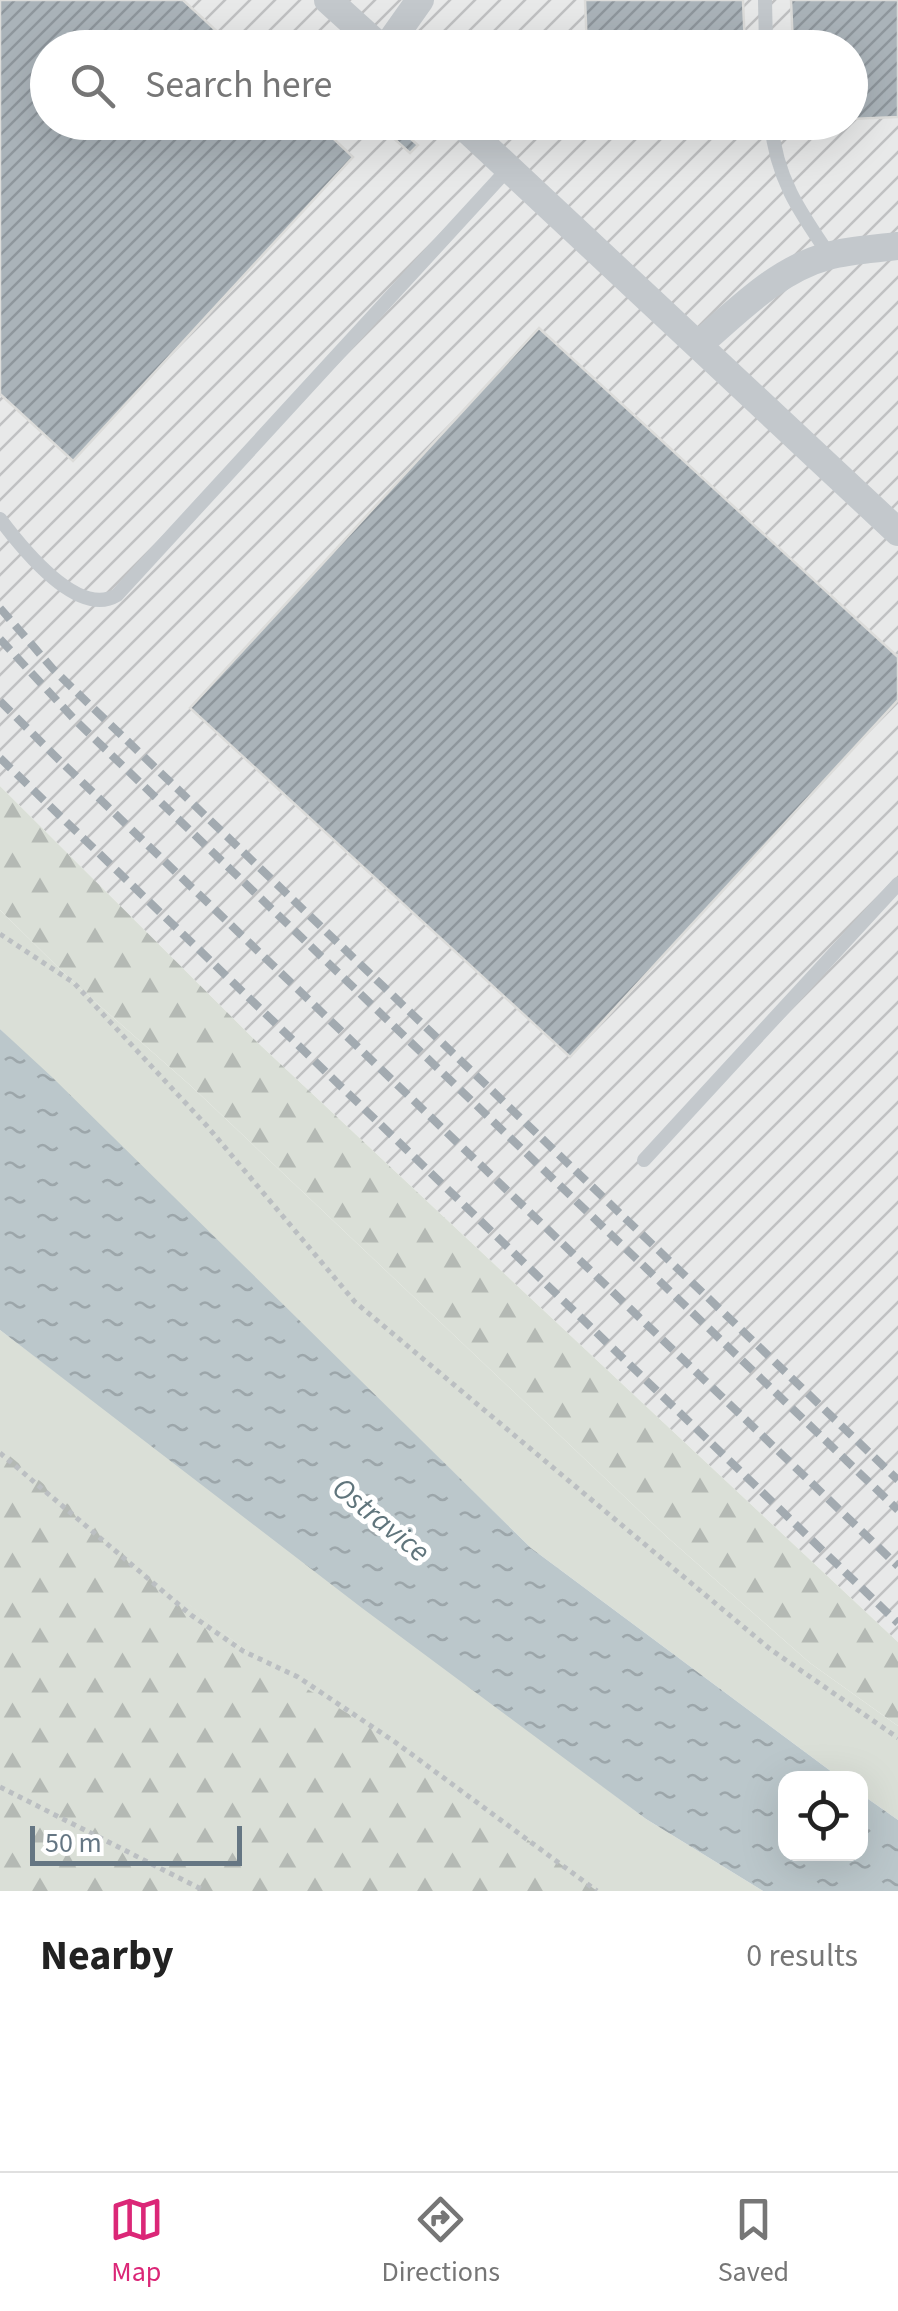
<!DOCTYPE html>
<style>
body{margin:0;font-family:"Source Sans 3",sans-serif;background:#f2f2f2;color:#222}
.controls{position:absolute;right:30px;bottom:30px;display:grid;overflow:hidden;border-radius:20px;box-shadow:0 10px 40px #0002}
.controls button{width:90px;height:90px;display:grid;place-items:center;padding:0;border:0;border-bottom:2px solid #e0e0e0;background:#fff;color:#222;font:50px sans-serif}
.scale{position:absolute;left:30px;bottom:25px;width:212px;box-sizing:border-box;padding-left:10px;border:5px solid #657683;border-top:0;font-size:28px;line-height:35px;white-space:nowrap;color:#657683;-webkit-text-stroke:8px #fff;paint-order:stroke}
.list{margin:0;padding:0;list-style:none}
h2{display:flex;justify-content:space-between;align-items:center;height:130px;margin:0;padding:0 40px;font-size:42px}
h2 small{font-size:32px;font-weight:400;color:#767676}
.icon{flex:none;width:55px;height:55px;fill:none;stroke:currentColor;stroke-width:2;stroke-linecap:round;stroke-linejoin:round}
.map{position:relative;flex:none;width:898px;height:1891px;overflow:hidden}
.search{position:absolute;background:#fff;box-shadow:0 10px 40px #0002;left:30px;right:30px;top:30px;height:110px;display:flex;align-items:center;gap:25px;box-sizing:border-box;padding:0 35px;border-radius:55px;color:#767676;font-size:38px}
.sheet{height:280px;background:#fff}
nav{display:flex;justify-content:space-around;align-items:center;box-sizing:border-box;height:140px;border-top:2px solid #e0e0e0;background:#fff;font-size:28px;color:#767676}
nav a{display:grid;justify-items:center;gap:5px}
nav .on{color:#db2777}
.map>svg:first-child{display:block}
.industrial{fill:url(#industrial-furrows);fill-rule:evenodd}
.grass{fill:#dadfd7}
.forest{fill:url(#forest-firs)}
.water{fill:url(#water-ripples)}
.building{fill:url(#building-hatch);stroke:#dcdcda;stroke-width:2.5}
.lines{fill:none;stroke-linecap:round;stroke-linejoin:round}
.path{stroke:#bbbfc2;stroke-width:5;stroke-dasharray:5 5;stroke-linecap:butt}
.service{stroke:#c3c8cc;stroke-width:14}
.minor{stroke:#c3c8cc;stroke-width:28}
.rail{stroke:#a2aab0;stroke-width:8;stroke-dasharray:15 8;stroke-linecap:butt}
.labels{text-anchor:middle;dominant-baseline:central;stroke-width:10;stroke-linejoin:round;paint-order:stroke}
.water-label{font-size:30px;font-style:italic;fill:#60757c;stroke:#fff}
</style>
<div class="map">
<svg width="898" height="1891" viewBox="0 0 898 1891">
<defs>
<pattern id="industrial-furrows" width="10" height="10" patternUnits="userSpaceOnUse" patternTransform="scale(2.5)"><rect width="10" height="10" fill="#e8e9e9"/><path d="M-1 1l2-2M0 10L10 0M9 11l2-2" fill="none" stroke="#c0c1c2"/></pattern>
<pattern id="forest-firs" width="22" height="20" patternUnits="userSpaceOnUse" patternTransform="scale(2.5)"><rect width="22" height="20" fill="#dadfd7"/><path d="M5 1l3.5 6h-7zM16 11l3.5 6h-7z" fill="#b4b9b4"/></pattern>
<pattern id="water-ripples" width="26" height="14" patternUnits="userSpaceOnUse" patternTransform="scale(2.5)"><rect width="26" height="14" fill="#bbc7cb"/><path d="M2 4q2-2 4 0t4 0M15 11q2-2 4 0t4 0" fill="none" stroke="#9ca6aa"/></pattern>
<pattern id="building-hatch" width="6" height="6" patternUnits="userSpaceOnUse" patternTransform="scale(2.5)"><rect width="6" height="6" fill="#aab3b9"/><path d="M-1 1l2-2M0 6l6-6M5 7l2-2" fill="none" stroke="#8e969c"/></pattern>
</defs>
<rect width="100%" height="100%" fill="#fafaf8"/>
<path class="industrial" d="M0,0H898V1642L256,1041L0,786ZM48,48H850V122H48Z"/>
<path class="grass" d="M0,910L74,983L191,1086L667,1537L810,1663L898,1726V1820L861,1794L860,1778H840L531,1548L0,1029Z
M0,1330L646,1819L763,1891H595L251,1655L0,1451Z"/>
<path class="forest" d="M0,786L256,1041L898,1642V1726L810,1663L667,1537L191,1086L74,983L0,910Z
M0,1448L251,1655L395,1742L597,1891H0Z"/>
<path class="water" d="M0,1029L53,1078L531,1548L840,1778H786V1854H860L861,1794L898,1820V1891H763L646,1819L362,1608L0,1330Z"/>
<path class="building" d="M0,0H183L235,48H48V122H316L353,157L73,461L0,394Z
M585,0H743L745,48H587Z
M791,0H898V117L850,119V48H793Z
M590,122H748V124L591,131Z
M398,128L418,145L410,153L391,136Z
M539,328L898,657V700L570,1057L190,708Z"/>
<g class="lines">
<path class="path" d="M0,934L74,983L207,1126L355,1302L770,1649L898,1738
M0,1453L191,1615L243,1651L298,1677L395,1742L597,1891
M0,1787L205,1891"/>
<path class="service" d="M765,0L766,48
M771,122C776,178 799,211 830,256
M0,519C21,547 78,619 117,595L507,170
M644,1160L898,884"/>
<path class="minor" d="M328,0L381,48
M386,48L420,0
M459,122L898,532
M698,345C737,312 776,270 828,256C850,250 875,249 898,246"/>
<path class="rail" d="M0,608L53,669L91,706L898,1480
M0,639L75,720L898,1510
M0,701L54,755L898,1566
M0,758L898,1623"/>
</g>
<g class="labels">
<g class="water-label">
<text transform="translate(381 1520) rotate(39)">Ostravice</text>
</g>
</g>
</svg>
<div class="controls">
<button><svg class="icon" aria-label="locate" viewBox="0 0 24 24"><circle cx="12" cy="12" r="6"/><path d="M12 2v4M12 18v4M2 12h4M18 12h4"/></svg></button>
</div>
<div class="scale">50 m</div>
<div class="search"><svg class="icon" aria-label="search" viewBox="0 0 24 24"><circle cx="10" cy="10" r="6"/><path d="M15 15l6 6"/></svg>Search here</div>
</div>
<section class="sheet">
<h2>Nearby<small>0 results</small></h2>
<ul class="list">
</ul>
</section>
<nav>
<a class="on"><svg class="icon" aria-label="map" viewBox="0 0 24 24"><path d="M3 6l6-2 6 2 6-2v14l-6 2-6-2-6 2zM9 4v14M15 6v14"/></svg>Map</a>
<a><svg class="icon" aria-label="directions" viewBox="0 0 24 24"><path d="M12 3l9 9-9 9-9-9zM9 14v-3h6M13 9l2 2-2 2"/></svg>Directions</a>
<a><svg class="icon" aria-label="saved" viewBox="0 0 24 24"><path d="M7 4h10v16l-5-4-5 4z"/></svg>Saved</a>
</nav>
